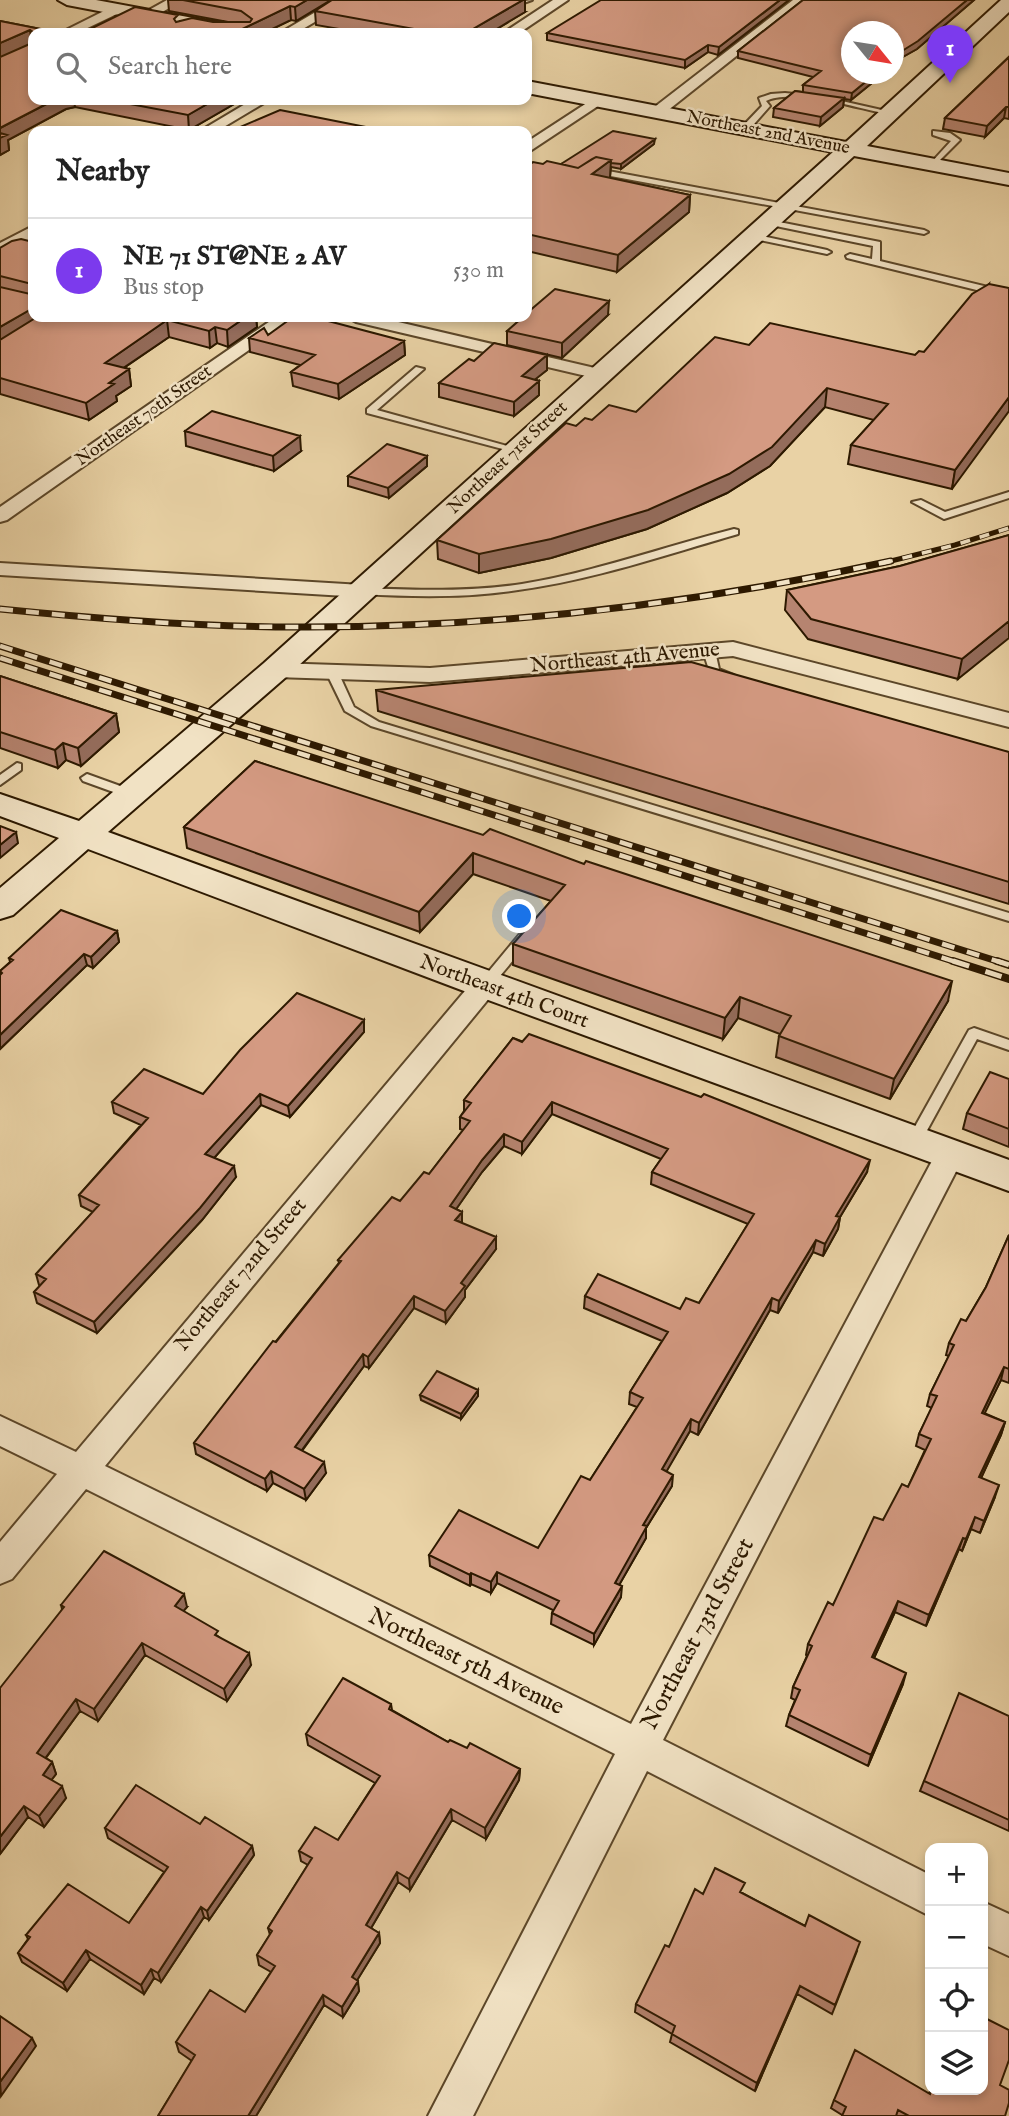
<!DOCTYPE html>
<meta charset="utf-8">
<style>
body{margin:0;font-family:"IM FELL English",serif;background:#f2f2f2;color:#222}
.controls{position:absolute;right:21px;bottom:21px;display:grid;overflow:hidden;border-radius:14px;box-shadow:0 4px 10px #0003}
.controls button{width:63px;height:63px;display:grid;place-items:center;padding:0;border:0;border-bottom:2px solid #e0e0e0;background:#fff;color:#222;font:35px sans-serif}
.compass{position:absolute;left:841px;top:21px;width:63px;height:63px;border-radius:50%;background:#fff;box-shadow:0 4px 10px #0003;rotate:120deg}
.you{position:absolute;left:520px;top:917px;width:24px;height:24px;margin:-18px;border:5px solid #fff;border-radius:50%;background:#1a73e8;box-shadow:0 0 0 10px #1a73e833}
.badge{display:grid;place-items:center;width:46px;height:46px;border-radius:50%;background:#7c3aed;color:#fff;font-size:23px;font-weight:700}
.pin{position:absolute;translate:-50% -58px;filter:drop-shadow(0 2px 4px #0008)}
.pin::after{content:'';position:absolute;top:37px;width:24px;height:21px;background:inherit;clip-path:polygon(0 0,100% 0,50% 100%)}
.list{margin:0;padding:0;list-style:none}
h2{display:flex;justify-content:space-between;align-items:center;height:91px;margin:0;padding:0 28px;font-size:30px}
h2 small{font-size:23px;font-weight:400;color:#767676}
.list li{display:grid;grid-template-columns:46px 1fr auto;gap:21px;align-items:center;box-sizing:border-box;height:105px;padding:0 28px;border-top:2px solid #e0e0e0}
.list b{display:block;font-size:26px;white-space:nowrap}
.list p{margin:0;font-size:23px;white-space:nowrap;color:#767676}
.list em{font-size:23px;font-style:normal;color:#767676}
.icon{flex:none;width:38px;height:38px;fill:none;stroke:currentColor;stroke-width:2;stroke-linecap:round;stroke-linejoin:round}
.map{position:relative;flex:none;width:1009px;height:2116px;overflow:hidden}
.search{position:absolute;background:#fff;box-shadow:0 4px 10px #0003;left:28px;top:28px;width:504px;height:77px;display:flex;align-items:center;gap:18px;box-sizing:border-box;padding:0 24px;border-radius:14px;color:#767676;font-size:26px}
.panel{position:absolute;background:#fff;box-shadow:0 4px 10px #0003;left:28px;top:126px;width:504px;height:196px;border-radius:14px}
.map>svg:first-child{display:block}
.lines{fill:none;stroke-linecap:round;stroke-linejoin:round}
.lane-casing{stroke:#5c4729;stroke-width:4}
.street-casing{stroke:#5c4729;stroke-width:4}
.secondary-casing{stroke:#2d1900;stroke-width:4}
.lane{fill:#f1e2c4;fill-rule:evenodd}
.street{fill:#f1e2c4;fill-rule:evenodd}
.secondary{fill:#f1e2c4;fill-rule:evenodd}
.rail-far2-casing{stroke:#2d1900;stroke-width:5}
.rail-far1-casing{stroke:#2d1900;stroke-width:7}
.rail-casing{stroke:#2d1900;stroke-width:8}
.rail-far2{stroke:#f1e2c4;stroke-width:3.5;stroke-dasharray:10;stroke-linecap:butt}
.rail-far1{stroke:#f1e2c4;stroke-width:4.5;stroke-dasharray:13;stroke-linecap:butt}
.rail{stroke:#f1e2c4;stroke-width:5;stroke-dasharray:17;stroke-linecap:butt}
.wall{fill:#b68470;stroke:#2d1900;stroke-width:2}
.shaded-wall{fill:#946c5b;stroke:#2d1900;stroke-width:2}
.building{fill:#d49a82;stroke:#2d1900;stroke-width:2}
.labels{text-anchor:middle;dominant-baseline:central;stroke-width:5;stroke-linejoin:round;paint-order:stroke}
.far-street-label{font-size:18px;fill:#2d1900;stroke:#f1e2c4}
.street-label{font-size:21px;fill:#2d1900;stroke:#f1e2c4}
.near-street-label{font-size:24px;fill:#2d1900;stroke:#f1e2c4}
</style>
<div class="map">
<svg width="1009" height="2116" viewBox="0 0 1009 2116">
<rect width="100%" height="100%" fill="#e9d2a5"/>
<filter id="stains"><feTurbulence type="fractalNoise" baseFrequency=".00286" numOctaves="4"/><feColorMatrix values="0 0 0 0 .2 0 0 0 0 .09 0 0 0 0 .02 0 0 0 .5 -.17"/></filter>
<radialGradient id="worn" r=".72"><stop offset=".6" stop-color="#630" stop-opacity="0"/><stop offset="1" stop-color="#630" stop-opacity=".3"/></radialGradient>
<g class="lines">
<g class="lane-casing">
<path id="lane" d="M493,0L512,3L532,0L512,7Z
M785,93L824,97L895,113L891,115C862,109 792,88 766,101L770,106L748,131H742V127L762,106L759,98L771,94Z
M933,131L950,133L960,140L933,167L929,165L951,141L933,135Z
M592,168L924,230L928,232L924,234L589,172V168Z
M769,220L880,242V261L1009,292V298L847,258L846,256L850,254L872,259L873,246L766,224V220Z
M753,234L827,250L831,252L827,254L750,238L749,236Z
M416,367L424,369L377,410L518,449V453L367,413V409Z
M1009,492V498L944,519L912,502L921,500L945,512Z
M734,529L738,530V534C665,555 593,580 518,590C466,598 414,597 362,594L357,591L362,588C415,590 469,592 522,584C595,572 663,547 734,529Z
M709,648L715,651L719,669L734,675V679H726L710,673L703,651Z
M332,669L338,672L354,707L379,722L1009,913V921L371,726L345,711L326,672Z
M17,763L21,764V770L0,785V775Z
M87,774L134,791L136,794L130,798L83,781L81,778Z
M524,934L529,935L531,938L529,941L490,988H480L478,985L480,982L519,935Z
M974,1028L1009,1040V1050L977,1039L919,1145H909L907,1141L969,1030Z"/>
</g>
<g class="street-casing">
<path id="street" d="M167,0H183L152,18L147,19L140,15Z
M336,0H352L296,33H280Z
M553,0H568L519,33H503Z
M793,0H807L662,115H652L650,112L652,109Z
M116,5L123,9L121,12L77,33H60Z
M596,97L601,98L603,101L601,104L527,153V142Z
M252,100H269L217,131H200Z
M33,226V238L0,255V243Z
M276,317H296L7,520L0,522V507Z
M347,317H377L599,369L608,374L599,379L356,322Z
M0,563L362,585L370,586L373,591L370,596L362,597L0,575Z
M733,642L1009,713V727L733,656L430,682L275,677L267,675L264,670L267,665L275,663L430,668Z
M485,976L495,979L498,985L495,991L105,1466L631,1724L940,1146L950,1143L960,1146L965,1154L663,1740L930,1875V1916L647,1771L473,2116H428L615,1754L86,1489L12,1579L0,1584V1542L57,1474L0,1446V1416L76,1452L475,979Z
M983,1902L1009,1914V1956L983,1944Z"/>
</g>
<g class="secondary-casing">
<path id="secondary" d="M58,0H96L242,27L251,33H214L67,5Z
M1001,0H1009V12L867,146L1009,173V185L854,156L286,677L108,832L1009,1160V1191L472,994L88,849L13,915L0,919V888L59,838L0,816V794L79,821L264,663L833,152L527,93V81L846,142Z"/>
</g>
<use href="#lane" class="lane"/>
<use href="#street" class="street"/>
<use href="#secondary" class="secondary"/>
<g class="rail-far2-casing">
<path id="rail-far2" d="M883,563L955,545L1009,528"/>
</g>
<g class="rail-far1-casing">
<path id="rail-far1" d="M0,609C99,619 197,627 296,627C497,628 696,604 891,561
M0,646L1003,963
M0,658L959,963"/>
</g>
<g class="rail-casing">
<path id="rail" d="M953,961L1009,979
M997,961L1009,965"/>
</g>
<use href="#rail-far2" class="rail-far2"/>
<use href="#rail-far1" class="rail-far1"/>
<use href="#rail" class="rail"/>
</g>
<path class="wall" d="M168,0H331L296,21L291,20L264,33L179,21L228,22L169,11Z
M789,0L718,55L708,52L685,68L547,40V33Z
M803,0H974L917,49L901,58L893,65V32H851V74H883L851,100L844,99L843,107L820,126L773,117L774,108L795,91L803,92V85L813,77L738,58V51Z
M315,11L525,12L490,33H362L316,25Z
M0,21L61,33L33,100H241L189,130L75,107L66,109L8,140L9,150L0,155Z
M1009,57V119L1004,118L985,137L943,129L945,118Z
M654,144L621,169L611,167L610,177L609,178L690,195L689,212L617,272L527,251V167L543,164H561Z
M33,242V317H256L257,327L228,347L217,343L210,348L169,337L124,368L129,369L131,386L116,396L117,401L89,420L0,394V248Z
M989,284L952,489L848,464L851,445L874,420L825,407L770,466L727,493L647,529L551,558L479,573L438,559L437,540L576,426L592,420L636,412L749,345L915,355L924,352Z
M608,315L562,358L507,345V331Z
M268,335L404,341L405,355L339,399L293,386L291,372L300,365L250,352L249,338Z
M547,355V370L535,379L539,381V395L514,416L439,397V383L474,361Z
M185,431L301,451L274,471L186,446Z
M427,456V466L389,498L348,486V476Z
M1009,535L958,679L808,639L785,610L787,590L900,566Z
M0,676L116,714L119,732L81,766L66,760L58,768L0,748Z
M376,690L1009,752V904L378,711Z
M255,761L948,1001L890,1099L776,1057L779,1036L780,1034L738,1018L723,1039L513,965V944L551,901L473,874L420,932L187,848L184,827Z
M117,931L119,942L93,968L87,965L0,1049V971L10,962L9,958Z
M364,1020V1032L290,1117L261,1105L214,1158L236,1177L202,1220L97,1333L37,1303L34,1292L40,1286L39,1285L36,1274L93,1212L81,1206L79,1195L141,1125L114,1113L112,1102L203,1094Z
M513,1038L867,1172L840,1217L838,1229L823,1256L813,1252L778,1313L770,1310L698,1435L690,1431L666,1471L672,1486L646,1528V1538L619,1585L621,1597L594,1645L551,1624L552,1613L553,1610L497,1583L491,1593L471,1584L470,1586L430,1566L429,1555L538,1548L590,1480L637,1407L629,1404L630,1392L662,1341L584,1308L585,1296L680,1309L699,1303L748,1224L651,1184L652,1172L661,1159L552,1114L522,1154L504,1146L482,1172L456,1209L462,1212V1223L496,1249L465,1290V1297L446,1323L414,1308L369,1368L364,1366L302,1451L326,1473L306,1500L273,1483L267,1491L196,1454L194,1443L339,1263L338,1260L429,1174L463,1130L460,1129V1117L464,1111V1100Z
M1009,1079V1147L963,1129L967,1113Z
M1009,1235V1383L1001,1380L984,1413L1005,1422L1001,1435L981,1478L995,1497L980,1533L971,1529L962,1551L959,1549L926,1626L895,1612L874,1658L903,1684L868,1766L786,1726L789,1715L795,1700L791,1698L793,1687L807,1656L806,1655L808,1644L833,1605L883,1520L908,1487L925,1450L916,1446L919,1434L932,1408L927,1406L930,1394L949,1356L946,1355L949,1343L966,1321L986,1287Z
M478,1390V1396L461,1419L421,1400L420,1395Z
M61,1605L187,1607L183,1611L219,1637L251,1665L227,1701L145,1655L98,1721L80,1711L46,1758L52,1762L56,1774L51,1780L66,1798L44,1827L28,1817L0,1854L62,1609Z
M391,1704L392,1710L448,1742L520,1769L519,1780L486,1839L452,1820L410,1890L398,1882L371,1928L379,1933L380,1943L357,1980L359,1991L343,2017L324,2005L256,2116H158L192,2061L179,2052L176,2042L245,2012L271,1972L259,1965L257,1955L270,1935L268,1928L308,1865L301,1861L299,1851L338,1840L375,1783L308,1745L306,1734Z
M1009,1716V1831L920,1791L924,1781Z
M200,1824L252,1846L254,1855L209,1920L204,1917L161,1982L154,1978L144,1994L90,1959L67,1991L22,1962L18,1953L28,1939L26,1935L129,1923L164,1872L108,1838L105,1828Z
M742,1893L805,1926L857,1951L832,2014L797,1994L755,2091L670,2042L672,2034L635,2012L636,2004L669,1947L703,1894Z
M1000,2085L1005,2116H842V2115L831,2108L834,2100L929,2093L931,2090H983Z"/>
<path class="shaded-wall" d="M307,0H331L296,21L295,7Z
M523,0H525V12L490,33H466Z
M780,0H789L718,55L719,47Z
M967,0H974L917,49L901,58L893,65V58Z
M290,6L291,20L264,33H234Z
M30,30L32,44L0,58V43Z
M708,45V52L685,68V60Z
M875,74H883L851,100L852,93Z
M844,98L843,107L820,126L821,117Z
M54,100H74L75,107L66,109L8,140L9,150L0,155V128Z
M214,100H241L189,130L188,115Z
M1006,107L1004,118L985,137L987,126Z
M655,139L654,144L621,169V164Z
M611,160L610,177L591,191L592,174Z
M690,195L689,212L617,272L618,255Z
M609,301L608,315L562,358V343Z
M33,308V317H48L0,346V327Z
M246,317H256L257,327L228,347L227,330Z
M167,320L169,337L107,379L105,363Z
M215,327L217,343L210,348L209,331Z
M404,341L405,355L339,399L338,384Z
M547,355V370L522,390V376Z
M129,369L131,386L116,396L117,401L89,420L86,403L109,383Z
M539,381V395L514,416V402Z
M827,388L825,407L770,466L727,493L647,529L551,558L479,573V554Z
M1009,397V411L952,489L955,470Z
M300,436L301,451L274,471L273,456Z
M427,456V466L389,498L388,488Z
M1009,621V638L958,679L962,659Z
M116,714L119,732L81,766L78,748Z
M63,743L66,760L58,768L55,750Z
M16,832L18,843L0,858V845Z
M473,853V874L420,932L419,912Z
M117,931L119,942L93,968L91,957Z
M84,954L87,965L0,1049V1035Z
M952,981L948,1001L890,1099L894,1079Z
M740,997L738,1018L723,1039L725,1018Z
M364,1020V1032L290,1117L288,1106Z
M260,1094L261,1105L207,1166L205,1154Z
M552,1102V1114L522,1154V1142Z
M504,1134V1146L482,1172L450,1218V1206L482,1160Z
M870,1160L867,1172L840,1217L838,1229L823,1256L825,1244L836,1216Z
M234,1166L236,1177L202,1220L97,1333L94,1322Z
M462,1212V1223L455,1220Z
M496,1237V1249L465,1290V1297L446,1323L445,1311L461,1283Z
M816,1240L813,1252L778,1313L779,1301Z
M414,1296V1308L369,1368L368,1357Z
M772,1298L770,1310L698,1435L699,1423Z
M363,1354L364,1366L296,1458L295,1447Z
M1004,1367L1001,1380L979,1425L982,1413Z
M478,1390V1396L461,1419V1414Z
M691,1419L690,1431L661,1481L662,1469Z
M1005,1422L1001,1435L976,1489L979,1477Z
M324,1462L326,1473L306,1500L304,1489Z
M271,1471L273,1483L267,1491L265,1479Z
M673,1475L672,1486L646,1528V1538L614,1594L615,1583L643,1525Z
M999,1485L995,1497L980,1533L984,1521Z
M975,1517L971,1529L962,1551L966,1539Z
M963,1538L959,1549L926,1626L929,1615Z
M497,1572V1583L491,1593V1582Z
M471,1573V1584L470,1586V1575Z
M622,1586L621,1597L594,1645V1634Z
M184,1594L187,1607L177,1619L175,1606Z
M898,1601L895,1612L869,1669L872,1657Z
M142,1643L145,1655L98,1721L94,1709Z
M249,1653L251,1665L227,1701L224,1689Z
M906,1673L903,1684L868,1766L871,1755Z
M76,1699L80,1711L41,1764L37,1753Z
M52,1762L56,1774L47,1786L43,1775Z
M520,1769L519,1780L486,1839L485,1828Z
M62,1786L66,1798L44,1827L39,1816Z
M24,1806L28,1817L0,1854V1837Z
M451,1809L452,1820L410,1890L409,1879Z
M252,1846L254,1855L209,1920L207,1911Z
M397,1872L398,1882L367,1935L366,1925Z
M201,1907L204,1917L161,1982L158,1973Z
M379,1933L380,1943L353,1987L352,1977Z
M86,1950L90,1959L67,1991L63,1983Z
M151,1969L154,1978L144,1994L141,1985Z
M358,1981L359,1991L343,2017L342,2007Z
M800,1986L797,1994L755,2091L757,2083Z
M323,1995L324,2005L256,2116H248Z
M32,2038L36,2046L1,2096L0,2082Z"/>
<path class="building" d="M183,0H307L295,7L290,6L234,33H82L135,7L178,15L174,19L176,22L192,18L213,22H250L252,19L241,11Z
M332,0H523L466,33H436L315,11Z
M601,0H780L719,47L708,45L685,60L547,33Z
M803,0H967L918,41L902,51L893,58V32H851V74H875L852,93L803,85L821,71L738,51Z
M0,21L61,33H33V32L30,30L0,43Z
M33,33V100H54L0,128V57L32,43Z
M1009,57V107H1006L987,126L945,118Z
M795,91L844,98L821,117L774,108Z
M109,100H214L188,115Z
M280,110L386,131H231Z
M613,131L655,139L621,164L611,163V160L596,157L592,159L578,168L561,164Z
M0,133L7,135L0,138Z
M596,157L611,160L592,174L690,195L618,255L527,234V167L533,162L543,164L547,161L578,168Z
M21,239L33,242V308L0,327V287L30,294L33,292L32,284L0,276V248L12,241Z
M989,284L1009,288V397L955,470L851,445L888,404L827,388L772,447L729,474L648,510L551,539L479,554L437,540L566,423L576,426L585,418L592,420L609,405L636,412L715,337L749,345L770,323L915,355L919,351L924,352L972,294Z
M555,289L609,301L562,343L507,331L523,317H527V313Z
M37,317H246L227,330L215,327L209,331L167,320L105,363L129,369L109,383L114,384L86,403L0,378V340Z
M293,317H313L404,341L338,384L291,372L315,355L249,338L264,328L268,335Z
M494,343L547,355L522,376L539,381L514,402L439,383L469,359L474,361Z
M212,411L300,436L273,456L185,431Z
M387,444L427,456L388,488L348,476Z
M1009,535V621L962,659L811,619L787,590L900,566Z
M691,662L1009,752V882L376,690Z
M0,676L116,714L78,748L63,743L55,750L0,732Z
M255,761L483,835L490,829L584,864L586,861L952,981L894,1079L779,1036L791,1016L740,997L725,1018L513,944L565,885L473,853L419,912L184,827Z
M0,826L16,832L0,845Z
M61,910L117,931L91,957L84,954L0,1035V975L2,973L0,971L13,960L9,958Z
M297,993L364,1020L288,1106L260,1094L205,1154L234,1166L200,1208L94,1322L34,1292L46,1279L36,1274L99,1205L79,1195L148,1118L112,1102L144,1069L203,1094L240,1050Z
M529,1034L701,1097L704,1094L870,1160L836,1216L840,1217L825,1244L816,1240L779,1301L772,1298L699,1423L691,1419L662,1469L673,1475L643,1525L647,1526L615,1583L622,1586L594,1634L552,1613L559,1601L497,1572L491,1582L471,1573L470,1575L429,1555L459,1510L538,1548L581,1476L590,1480L643,1398L630,1392L668,1332L585,1296L598,1274L680,1309L686,1298L699,1303L754,1214L652,1172L668,1149L552,1102L522,1142L504,1134L482,1160L450,1206L462,1212L455,1220L496,1237L461,1283L465,1286L445,1311L414,1296L368,1357L363,1354L295,1447L324,1462L304,1489L271,1471L265,1479L194,1443L273,1341L276,1342L341,1261L338,1260L392,1197L400,1201L424,1172L429,1174L470,1121L460,1117L471,1103L464,1100L513,1038L522,1042Z
M990,1072L1009,1079V1129L967,1113Z
M1009,1235V1369L1004,1367L982,1413L1005,1422L979,1477L999,1485L984,1521L975,1517L966,1539L963,1538L929,1615L898,1601L872,1657L906,1673L871,1755L789,1715L800,1690L793,1687L812,1646L808,1644L828,1602L833,1605L874,1517L883,1520L902,1484L908,1487L931,1439L919,1434L937,1396L930,1394L954,1345L949,1343L961,1319L966,1321L986,1287Z
M437,1371L478,1390L461,1414L420,1395Z
M104,1551L184,1594L175,1606L218,1631L215,1635L249,1653L224,1689L142,1643L94,1709L76,1699L37,1753L52,1762L43,1775L62,1786L39,1816L24,1806L0,1837V1688L64,1607L61,1605Z
M343,1678L391,1704L389,1709L448,1742L450,1740L467,1748L470,1743L520,1769L485,1828L451,1809L409,1879L397,1872L366,1925L379,1933L352,1977L358,1981L342,2007L323,1995L248,2116H158L195,2055L176,2042L210,1990L245,2012L275,1966L257,1955L272,1931L268,1928L312,1858L299,1851L315,1827L338,1840L380,1776L306,1734Z
M959,1693L1009,1716V1820L924,1781Z
M136,1785L200,1824L205,1817L252,1846L207,1911L201,1907L158,1973L151,1969L141,1985L86,1950L63,1983L18,1953L30,1937L26,1935L68,1884L129,1923L168,1867L105,1828Z
M715,1868L745,1883L740,1892L805,1926L809,1915L860,1942L835,2005L800,1986L757,2083L672,2034L675,2026L636,2004L665,1945L669,1947L695,1889L703,1894Z
M0,2016L32,2038L0,2082Z
M983,2017L1009,2030V2060L1000,2085L1009,2090V2103L1005,2116H909L898,2110L896,2116H842L846,2107L834,2100L855,2050L930,2094L931,2090H983Z"/>
<g class="labels">
<g class="far-street-label">
<text transform="translate(768 133) rotate(11)">Northeast 2nd Avenue</text>
<text transform="translate(144 416) rotate(-35)">Northeast 70th Street</text>
<text transform="translate(508 458) rotate(-43)">Northeast 71st Street</text>
</g>
<g class="street-label">
<text transform="translate(625 658) rotate(-5)">Northeast 4th Avenue</text>
<text transform="translate(504 992) rotate(20)">Northeast 4th Court</text>
<text transform="translate(241 1275) rotate(-50)">Northeast 72nd Street</text>
</g>
<g class="near-street-label">
<text transform="translate(698 1634) rotate(-62)">Northeast 73rd Street</text>
<text transform="translate(466 1662) rotate(26)">Northeast 5th Avenue</text>
</g>
</g>
<rect width="100%" height="100%" filter="url(#stains)"/>
<rect width="100%" height="100%" fill="url(#worn)"/>
</svg>
<div class="controls">
<button>+</button>
<button>−</button>
<button><svg class="icon" aria-label="locate" viewBox="0 0 24 24"><circle cx="12" cy="12" r="6"/><path d="M12 2v4M12 18v4M2 12h4M18 12h4"/></svg></button>
<button><svg class="icon" aria-label="layers" viewBox="0 0 24 24"><path d="M12 4l9 5-9 5-9-5zM3 14l9 5 9-5"/></svg></button>
</div>
<svg class="compass" viewBox="-18 -18 36 36"><path d="M0-13l5 13h-10z" fill="#e53935"/><path d="M0 13l5-13h-10z" fill="#767676"/></svg>
<div class="you"></div>
<div class="pin badge" style="left:950px;top:83px">1</div>
<div class="search"><svg class="icon" aria-label="search" viewBox="0 0 24 24"><circle cx="10" cy="10" r="6"/><path d="M15 15l6 6"/></svg>Search here</div>
<section class="panel">
<h2>Nearby<small></small></h2>
<ul class="list">
<li><span class="badge">1</span><div><b>NE 71 ST@NE 2 AV</b><p>Bus stop</p></div><em>530 m</em></li>
</ul>
</section>
</div>
